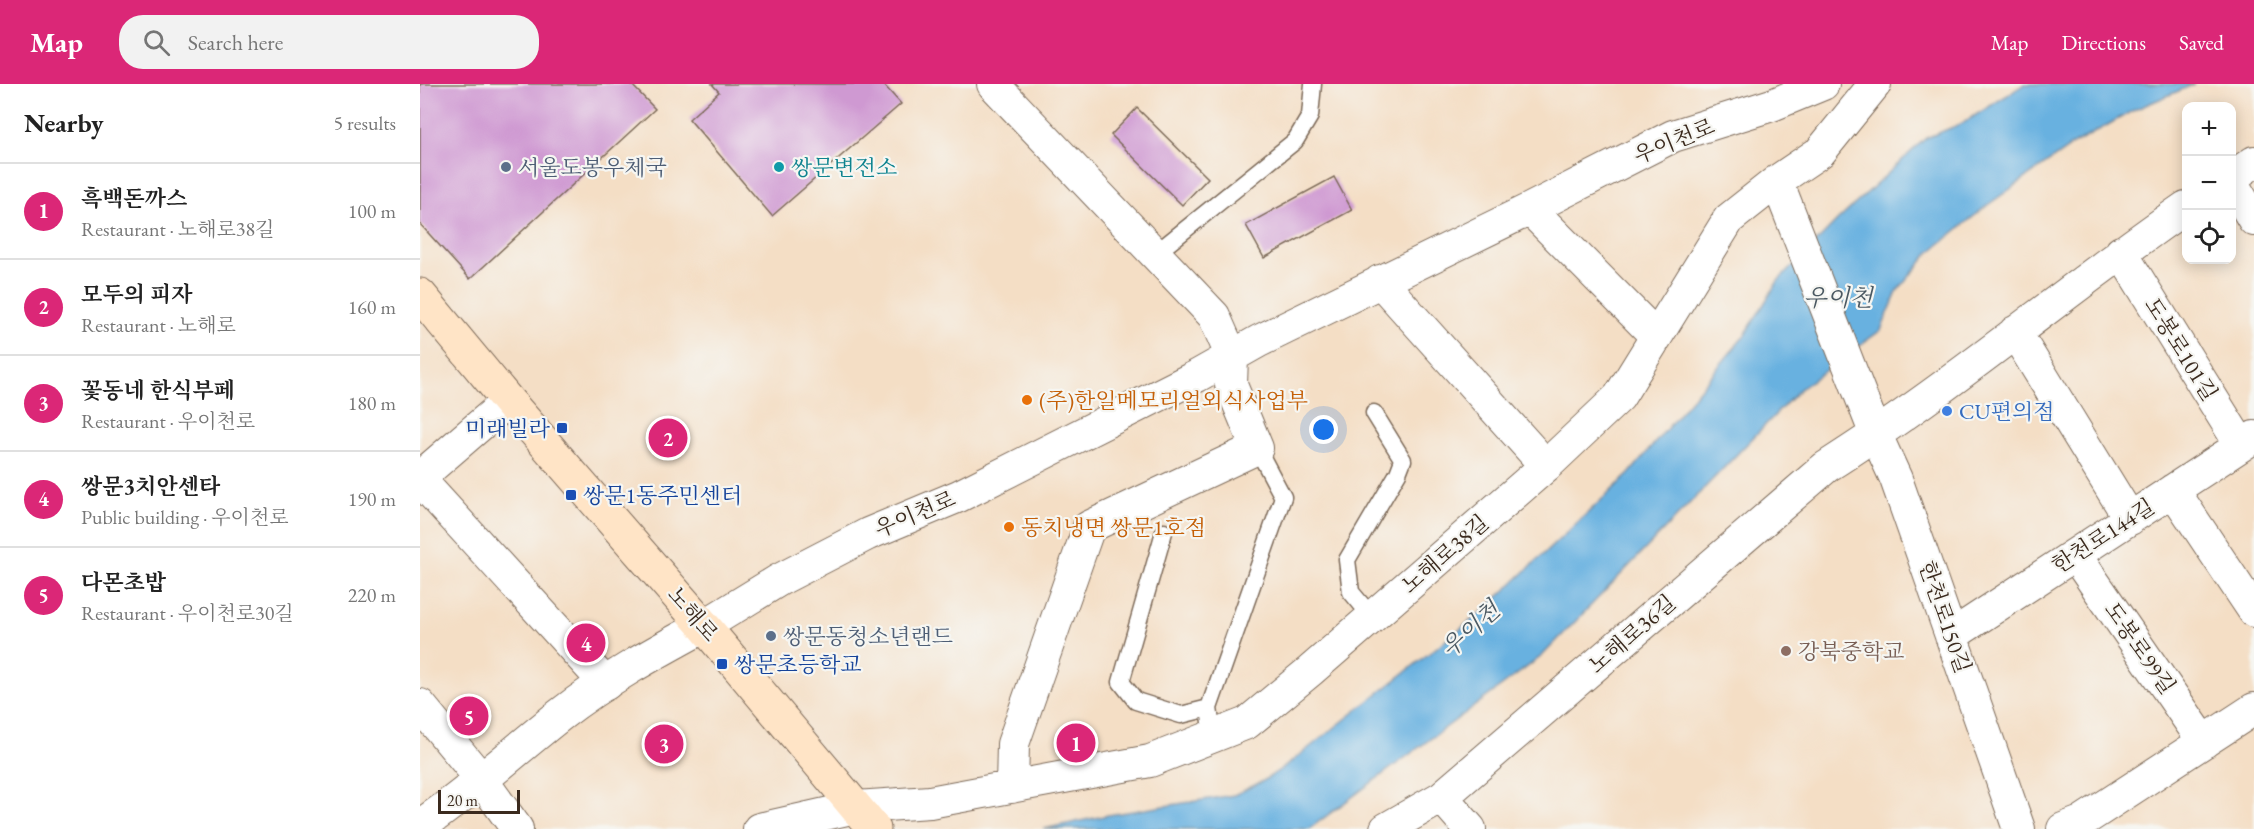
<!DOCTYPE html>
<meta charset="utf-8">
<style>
body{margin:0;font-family:"EB Garamond","Noto Serif KR",serif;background:#f2f2f2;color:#222}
.controls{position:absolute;right:18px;top:18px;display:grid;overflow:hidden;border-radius:12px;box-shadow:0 3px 15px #0003}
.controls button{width:54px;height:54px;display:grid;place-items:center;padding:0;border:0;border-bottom:2px solid #e0e0e0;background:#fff;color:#222;font:30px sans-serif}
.scale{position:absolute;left:18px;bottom:15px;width:82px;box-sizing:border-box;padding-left:6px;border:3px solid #3b2a1e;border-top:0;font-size:16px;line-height:21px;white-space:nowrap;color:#3b2a1e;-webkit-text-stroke:4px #f6f6f2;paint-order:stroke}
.you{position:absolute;left:904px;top:346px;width:21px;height:21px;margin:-15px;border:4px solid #fff;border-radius:50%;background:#1a73e8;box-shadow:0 0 0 9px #1a73e833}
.badge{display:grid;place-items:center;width:39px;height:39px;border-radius:50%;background:#db2777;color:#fff;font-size:20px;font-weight:700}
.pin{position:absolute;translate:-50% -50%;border:3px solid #fff;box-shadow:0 2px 6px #0006}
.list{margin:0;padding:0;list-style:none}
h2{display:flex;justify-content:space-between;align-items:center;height:78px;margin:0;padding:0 24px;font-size:26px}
h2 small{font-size:20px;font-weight:400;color:#767676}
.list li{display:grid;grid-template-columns:39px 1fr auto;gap:18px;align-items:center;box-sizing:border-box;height:96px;padding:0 24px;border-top:2px solid #e0e0e0}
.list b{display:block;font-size:22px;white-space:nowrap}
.list p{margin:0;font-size:20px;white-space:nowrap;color:#767676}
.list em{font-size:20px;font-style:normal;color:#767676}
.icon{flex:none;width:33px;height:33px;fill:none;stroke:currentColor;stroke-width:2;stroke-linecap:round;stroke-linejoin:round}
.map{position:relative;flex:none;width:1834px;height:745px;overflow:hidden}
header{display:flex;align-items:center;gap:36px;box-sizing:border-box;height:84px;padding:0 30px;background:#db2777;color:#fff}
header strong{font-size:28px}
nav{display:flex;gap:33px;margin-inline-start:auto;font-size:21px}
.search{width:420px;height:54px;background:#f2f2f2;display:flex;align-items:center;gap:15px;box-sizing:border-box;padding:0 21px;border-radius:24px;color:#767676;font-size:22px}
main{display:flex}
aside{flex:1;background:#fff}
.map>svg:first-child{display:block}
.water{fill:#68b1e0;stroke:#526e7f;stroke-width:1.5}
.building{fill:#cf99d2}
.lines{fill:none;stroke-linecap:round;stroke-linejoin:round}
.service-casing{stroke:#7c6958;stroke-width:19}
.minor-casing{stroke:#7c6958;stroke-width:34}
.tertiary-casing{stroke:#7c6958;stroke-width:35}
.secondary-casing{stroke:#7c6958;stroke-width:35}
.service{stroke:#fff;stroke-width:16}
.minor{stroke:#fff;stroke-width:32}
.tertiary{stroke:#fff;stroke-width:33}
.secondary{stroke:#ffe4c6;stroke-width:33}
.service-dot{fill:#5c6f8a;stroke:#f6f6f2;stroke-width:2}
.culture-dot{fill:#0f9aa8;stroke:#f6f6f2;stroke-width:2}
.food-dot{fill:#e8710a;stroke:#f6f6f2;stroke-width:2}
.shop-dot{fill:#3f7fe0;stroke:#f6f6f2;stroke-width:2}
.transit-dot{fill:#1a4fb4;stroke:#f6f6f2;stroke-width:2}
.education-dot{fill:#8d6e63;stroke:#f6f6f2;stroke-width:2}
.labels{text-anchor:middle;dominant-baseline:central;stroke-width:4.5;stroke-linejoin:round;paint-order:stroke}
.street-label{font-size:22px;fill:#3b2a1e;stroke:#f6f6f2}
.service-label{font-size:22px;fill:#4e5e75;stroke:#f6f6f2;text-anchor:start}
.culture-label{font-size:22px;fill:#0d838f;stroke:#f6f6f2;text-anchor:start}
.food-label{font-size:22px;fill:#c56008;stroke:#f6f6f2;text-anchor:start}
.shop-label{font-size:22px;fill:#366cbe;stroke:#f6f6f2;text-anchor:start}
.transit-label{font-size:22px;fill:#164399;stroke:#f6f6f2;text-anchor:start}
.education-label{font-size:22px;fill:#785e54;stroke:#f6f6f2;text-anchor:start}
.water-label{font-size:24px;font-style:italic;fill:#4b5962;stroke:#f6f6f2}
</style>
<header>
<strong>Map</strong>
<div class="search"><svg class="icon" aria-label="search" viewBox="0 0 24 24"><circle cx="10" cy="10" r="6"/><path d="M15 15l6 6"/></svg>Search here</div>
<nav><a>Map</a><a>Directions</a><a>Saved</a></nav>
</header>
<main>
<aside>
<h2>Nearby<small>5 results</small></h2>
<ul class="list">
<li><span class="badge">1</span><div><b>흑백돈까스</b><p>Restaurant · 노해로38길</p></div><em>100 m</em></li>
<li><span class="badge">2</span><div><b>모두의 피자</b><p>Restaurant · 노해로</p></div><em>160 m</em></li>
<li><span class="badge">3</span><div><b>꽃동네 한식부페</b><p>Restaurant · 우이천로</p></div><em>180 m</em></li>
<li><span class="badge">4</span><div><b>쌍문3치안센타</b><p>Public building · 우이천로</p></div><em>190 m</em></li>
<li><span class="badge">5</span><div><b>다몬초밥</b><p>Restaurant · 우이천로30길</p></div><em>220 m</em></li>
</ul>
</aside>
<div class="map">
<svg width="1834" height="745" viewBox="0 0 1834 745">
<rect width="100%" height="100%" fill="#f6f6f2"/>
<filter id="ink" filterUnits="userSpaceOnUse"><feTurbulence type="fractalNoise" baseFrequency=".0167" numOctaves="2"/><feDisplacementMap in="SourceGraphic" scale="12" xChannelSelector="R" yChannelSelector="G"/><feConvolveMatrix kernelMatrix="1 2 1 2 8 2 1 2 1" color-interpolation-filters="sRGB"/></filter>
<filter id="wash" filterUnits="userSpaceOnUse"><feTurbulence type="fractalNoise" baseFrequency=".008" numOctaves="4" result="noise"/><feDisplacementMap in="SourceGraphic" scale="24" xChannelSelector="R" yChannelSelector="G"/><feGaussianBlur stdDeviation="1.35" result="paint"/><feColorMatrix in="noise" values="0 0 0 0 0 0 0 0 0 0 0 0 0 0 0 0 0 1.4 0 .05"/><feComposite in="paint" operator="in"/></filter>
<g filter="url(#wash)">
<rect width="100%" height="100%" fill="#f4dec5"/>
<path class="water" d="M1605,0H1775L1714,26L1654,60L1569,120L1510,168L1478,206L1461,246L1380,305L1122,572L889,745H624L688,731L814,711L843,697L867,681L1063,527L1209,390L1325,251L1358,197L1418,136L1506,54L1543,39Z"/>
<g id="blocks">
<path class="building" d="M0,0H211L235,25L50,195L0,140Z
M292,0H463L481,20L352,132L269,35L299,8Z
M717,24L788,94L762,121L691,51Z
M914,93L932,126L844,174L826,141Z"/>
</g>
</g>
<g filter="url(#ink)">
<use href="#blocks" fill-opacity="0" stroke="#7c6958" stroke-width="1.5"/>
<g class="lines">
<g class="service-casing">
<path id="service" d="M735,170L875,57L890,32L893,0
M744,448L701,598L716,617L761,631L789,624
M952,533L931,508L927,476L978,389L983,376L954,329
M793,652L789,624L863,413L837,364"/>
</g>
<g class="minor-casing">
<path id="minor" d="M573,0L794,232L812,273L811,301L837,364L669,443L593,660L592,703
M1455,0L1400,68L1357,97L1456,351L1476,395L1599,745
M1812,93L1834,78
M1812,99L1834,136
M1110,125L1236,252
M1701,168L1821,361
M960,197L1126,382
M1595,248L1710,435
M0,393L88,317
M0,396L186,600
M1753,406L1834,527
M1655,471L1784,658
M284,542L359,496L448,450L539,412L777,292L839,257L1110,125L1253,52L1352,21L1403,0
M1531,552L1834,353
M0,621L61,695L97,745
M1022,713L1050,745
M339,745L436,723L510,718L730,677L827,639L890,587L1126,382L1199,313L1309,135L1357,97
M966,745L1022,713L1406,383C1531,304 1644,207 1766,123
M1643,745L1661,738L1834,625"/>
</g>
<g class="tertiary-casing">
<path id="tertiary" d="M0,742C49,709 93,668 140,631C185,596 234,569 284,542"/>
</g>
<g class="secondary-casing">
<path id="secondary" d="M0,211L88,317L284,542L454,745"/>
</g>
<use href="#service" class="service"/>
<use href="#minor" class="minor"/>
<use href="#tertiary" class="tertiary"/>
<use href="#secondary" class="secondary"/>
</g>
</g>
<g class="service-dot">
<circle cx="86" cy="83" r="6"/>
<circle cx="351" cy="552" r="6"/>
</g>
<circle class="culture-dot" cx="359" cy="83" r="6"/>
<g class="food-dot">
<circle cx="607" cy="316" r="6"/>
<circle cx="589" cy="443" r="6"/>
</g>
<circle class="shop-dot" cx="1527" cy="327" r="6"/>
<g class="transit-dot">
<rect x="136" y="338" width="12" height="12" rx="3"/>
<rect x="145" y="405" width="12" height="12" rx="3"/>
<rect x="296" y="574" width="12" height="12" rx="3"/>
</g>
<circle class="education-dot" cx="1366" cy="567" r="6"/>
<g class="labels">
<g class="street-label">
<text transform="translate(1254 57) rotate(-22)">우이천로</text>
<text transform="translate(1761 265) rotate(58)">도봉로101길</text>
<text transform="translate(495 430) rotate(-23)">우이천로</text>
<text transform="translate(1683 452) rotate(-33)">한천로144길</text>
<text transform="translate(1025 470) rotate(-41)">노해로38길</text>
<text transform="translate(273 530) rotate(49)">노해로</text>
<text transform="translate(1525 533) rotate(71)">한천로150길</text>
<text transform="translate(1212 550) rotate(-41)">노해로36길</text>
<text transform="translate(1720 564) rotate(55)">도봉로99길</text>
</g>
<g class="service-label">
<text x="98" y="83">서울도봉우체국</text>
<text x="363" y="552">쌍문동청소년랜드</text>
</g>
<g class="culture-label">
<text x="371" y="83">쌍문변전소</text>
</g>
<g class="food-label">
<text x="619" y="316">(주)한일메모리얼외식사업부</text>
<text x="601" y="443">동치냉면 쌍문1호점</text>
</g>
<g class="shop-label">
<text x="1539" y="327">CU편의점</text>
</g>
<g class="transit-label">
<text x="130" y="344" text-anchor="end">미래빌라</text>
<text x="163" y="411">쌍문1동주민센터</text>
<text x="314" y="580">쌍문초등학교</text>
</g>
<g class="education-label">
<text x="1378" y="567">강북중학교</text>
</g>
<g class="water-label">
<text x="1418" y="213">우이천</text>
<text transform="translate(1050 545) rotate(-42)">우이천</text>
</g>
</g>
</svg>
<div class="controls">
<button>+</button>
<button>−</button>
<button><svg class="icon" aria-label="locate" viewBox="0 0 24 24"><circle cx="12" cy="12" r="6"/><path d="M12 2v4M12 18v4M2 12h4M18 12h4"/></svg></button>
</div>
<div class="scale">20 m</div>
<div class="you"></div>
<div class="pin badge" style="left:656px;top:659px">1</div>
<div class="pin badge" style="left:248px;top:354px">2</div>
<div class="pin badge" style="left:244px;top:660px">3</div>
<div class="pin badge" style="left:166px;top:559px">4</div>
<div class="pin badge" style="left:49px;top:632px">5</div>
</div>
</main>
